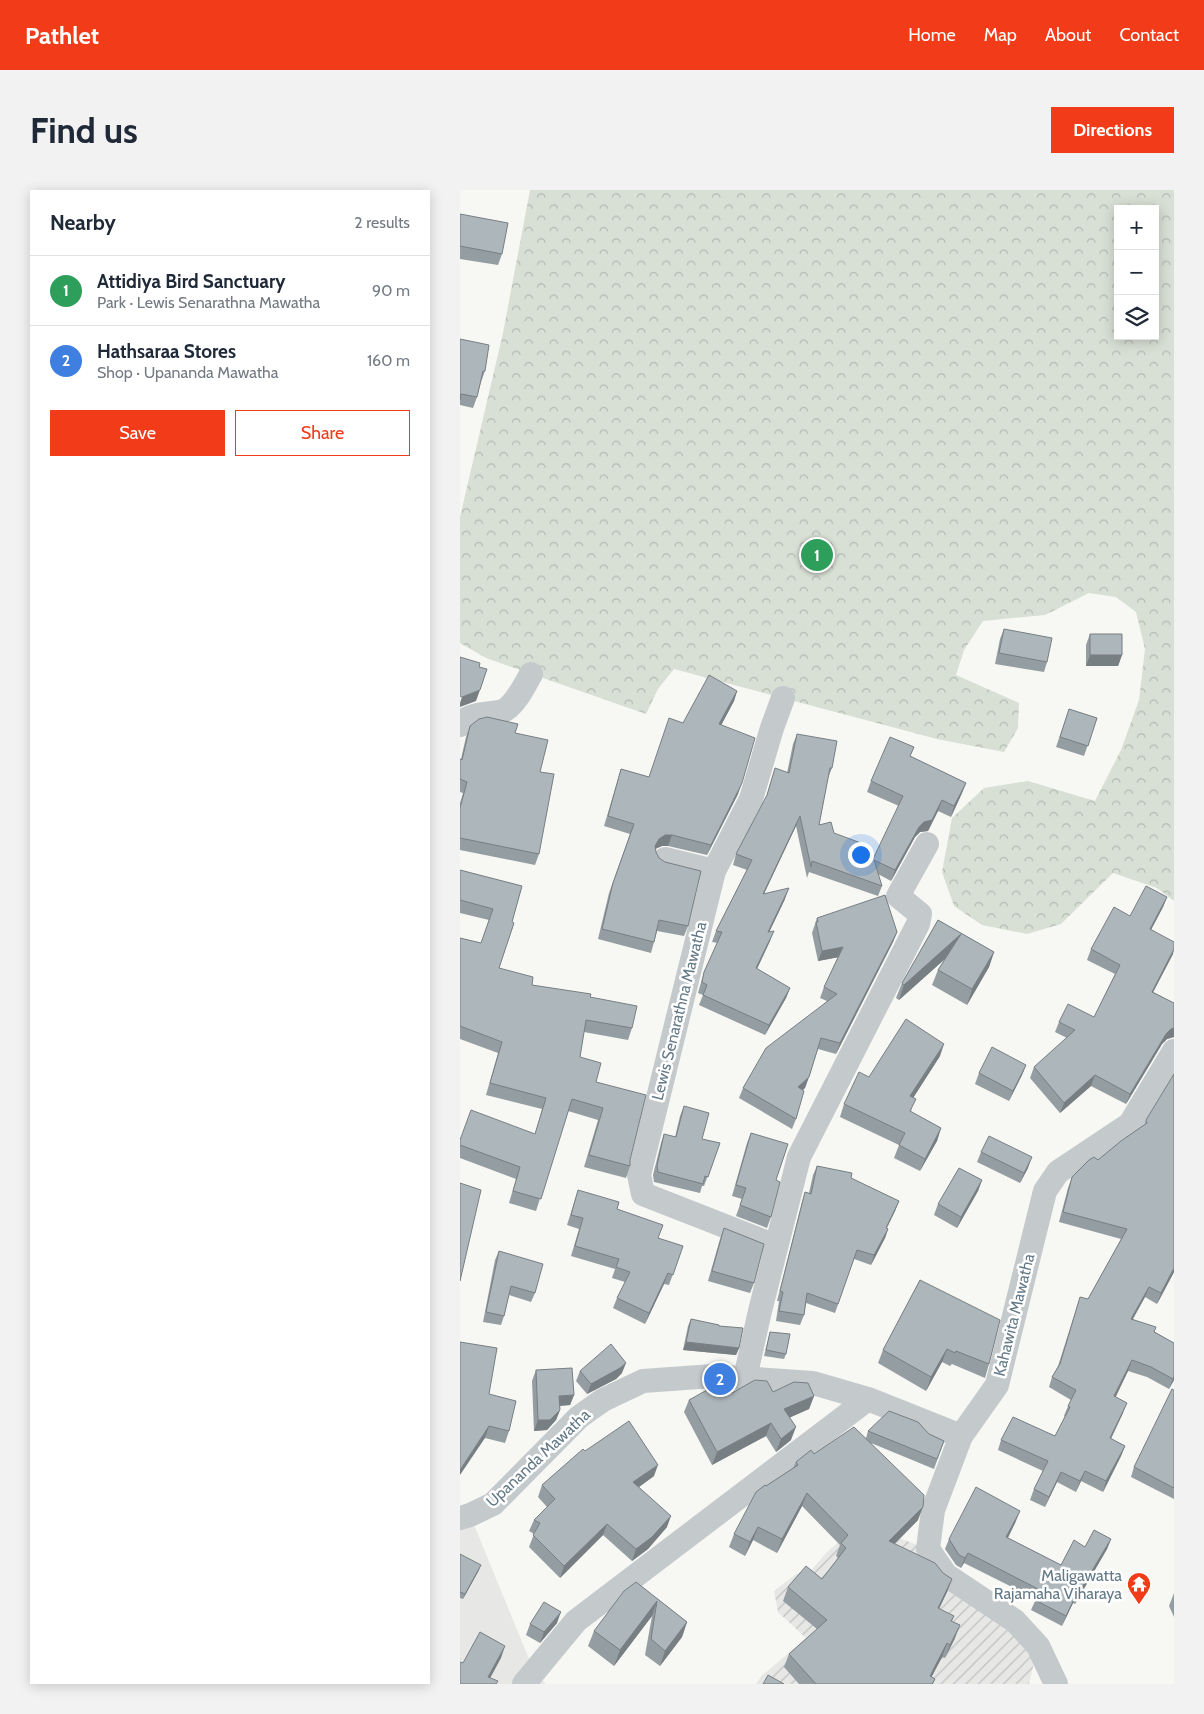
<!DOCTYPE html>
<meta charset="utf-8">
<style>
body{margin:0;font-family:Cabin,sans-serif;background:#f2f2f3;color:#1f2937}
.controls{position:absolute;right:15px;top:15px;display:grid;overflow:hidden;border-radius:0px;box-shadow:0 2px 12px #0003}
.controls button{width:45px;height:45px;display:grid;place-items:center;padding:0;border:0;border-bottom:1px solid #e0e1e3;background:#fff;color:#1f2937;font:25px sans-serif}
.you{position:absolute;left:400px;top:664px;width:18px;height:18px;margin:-12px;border:4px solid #fff;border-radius:50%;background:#1a73e8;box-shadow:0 0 0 8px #1a73e833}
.badge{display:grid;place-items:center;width:32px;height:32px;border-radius:50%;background:#f13b19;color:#fff;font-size:16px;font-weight:700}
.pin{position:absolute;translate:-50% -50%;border:2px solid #fff;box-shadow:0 1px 5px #0006}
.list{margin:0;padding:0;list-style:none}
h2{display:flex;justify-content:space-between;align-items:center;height:65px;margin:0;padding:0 20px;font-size:21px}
h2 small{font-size:16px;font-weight:400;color:#747a83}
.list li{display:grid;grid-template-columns:32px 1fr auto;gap:15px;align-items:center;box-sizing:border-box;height:70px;padding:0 20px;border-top:1px solid #e0e1e3}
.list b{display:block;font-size:19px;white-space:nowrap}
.list p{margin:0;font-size:16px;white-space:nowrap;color:#747a83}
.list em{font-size:16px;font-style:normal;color:#747a83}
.actions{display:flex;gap:10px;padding:15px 20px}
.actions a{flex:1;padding:11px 0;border:1px solid #f13b19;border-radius:0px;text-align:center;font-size:18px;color:#f13b19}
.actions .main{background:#f13b19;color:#fff}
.icon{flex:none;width:28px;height:28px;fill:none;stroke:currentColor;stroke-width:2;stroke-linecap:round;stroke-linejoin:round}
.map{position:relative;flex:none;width:714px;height:1494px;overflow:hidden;border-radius:0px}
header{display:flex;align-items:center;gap:30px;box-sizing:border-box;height:70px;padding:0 25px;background:#f13b19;color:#fff}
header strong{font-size:24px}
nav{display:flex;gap:28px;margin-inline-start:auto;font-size:18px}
.intro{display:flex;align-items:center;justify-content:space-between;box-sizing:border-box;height:120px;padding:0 30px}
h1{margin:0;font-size:35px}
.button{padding:12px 22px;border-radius:0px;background:#f13b19;color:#fff;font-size:18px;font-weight:700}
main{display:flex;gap:30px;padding:0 30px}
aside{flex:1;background:#fff;border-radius:0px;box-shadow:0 2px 12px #0003}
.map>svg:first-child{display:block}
.built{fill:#e7e8e6}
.industrial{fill:url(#industrial-furrows)}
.park{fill:url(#park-crowns);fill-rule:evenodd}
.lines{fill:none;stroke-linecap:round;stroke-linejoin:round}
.street{stroke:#c4c9cc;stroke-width:24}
.wall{fill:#949da1}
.shaded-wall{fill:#787f83}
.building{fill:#acb6bb;stroke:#787f83}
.labels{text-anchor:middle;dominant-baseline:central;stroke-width:5;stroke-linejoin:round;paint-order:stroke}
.street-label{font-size:16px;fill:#637987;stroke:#fff}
.poi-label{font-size:16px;fill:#637987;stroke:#fff;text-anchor:end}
</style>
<header>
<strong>Pathlet</strong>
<nav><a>Home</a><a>Map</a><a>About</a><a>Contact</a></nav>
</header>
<div class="intro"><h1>Find us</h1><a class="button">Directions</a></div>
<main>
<aside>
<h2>Nearby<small>2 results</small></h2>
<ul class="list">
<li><span class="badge" style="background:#2e9e5b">1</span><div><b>Attidiya Bird Sanctuary</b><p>Park · Lewis Senarathna Mawatha</p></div><em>90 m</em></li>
<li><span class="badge" style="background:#3f7fe0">2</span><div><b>Hathsaraa Stores</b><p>Shop · Upananda Mawatha</p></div><em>160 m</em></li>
</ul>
<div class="actions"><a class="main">Save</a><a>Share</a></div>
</aside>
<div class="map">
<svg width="714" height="1494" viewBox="0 0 714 1494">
<defs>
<pattern id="industrial-furrows" width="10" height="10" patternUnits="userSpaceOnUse" patternTransform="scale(1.25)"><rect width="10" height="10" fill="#e7e8e6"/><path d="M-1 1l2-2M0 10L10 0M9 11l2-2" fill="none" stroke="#bfc1c0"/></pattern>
<pattern id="park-crowns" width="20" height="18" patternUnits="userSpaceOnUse" patternTransform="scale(1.25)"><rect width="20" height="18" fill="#d8dfd4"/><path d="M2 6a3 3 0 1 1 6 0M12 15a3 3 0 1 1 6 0" fill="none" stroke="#b3bab2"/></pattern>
</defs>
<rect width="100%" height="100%" fill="#f7f7f3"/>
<path class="built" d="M10,1325L74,1481L86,1494H0V1328Z"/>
<path class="industrial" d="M426,1343L468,1359L578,1456L569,1494H296L302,1486L346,1448L318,1422L314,1401L336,1384L352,1379L368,1361L387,1345Z"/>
<path class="park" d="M70,0H714V711L697,698L653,683L601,734L567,744L522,735L494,716L482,682L492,628L524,598L568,591L635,611L661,560L679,510L685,459L676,422L656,407L629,403L585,425L523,431L504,460L496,485L559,513L558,538L544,562L477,549L214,479L198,499L186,524L26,468L0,453V327L43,143ZM658,19H695V146H658Z"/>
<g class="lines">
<path class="street" d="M0,535C9,521 35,525 45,520C56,513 65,495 71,484
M205,669L254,681
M316,1056L183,1004L179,985L254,681L291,609L312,538L323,508
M285,1188L300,1121L339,967L458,734L460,724L438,706L467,654
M0,1328L10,1325L33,1314L119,1227L143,1210L183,1191L253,1186L353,1193L408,1209L501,1246
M64,1494L116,1431L408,1209
M596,1494L578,1456L555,1431L486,1385L468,1359L473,1320L501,1246L537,1195L585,1001L598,982L670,934L714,861"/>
</g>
<path class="wall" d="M0,24L42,64L38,75L0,69Z
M0,149L25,181L21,192L17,207L13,218L0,215Z
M544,439L587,472L584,482L535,474L540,449Z
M630,444L662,465L658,476H626V455Z
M277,501L274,511L261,535L278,604L247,665L208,656H202L195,659L196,662L228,736L224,746L197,741L191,763L138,749L149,703L170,644L144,636L161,579L189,587L223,533Z
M609,519L637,528L624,566L596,557Z
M10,536L55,543L80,582L79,664L75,675L0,660V613L3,603L0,602V569H1L6,547Z
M337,544L372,578L368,588L359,635L374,643L413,669L439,616L407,602L411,591L454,557L450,566L506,593L502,603L491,627L478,621L468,641L460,642L455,647L431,691L418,684L422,696L418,706L349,682L347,688L336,636L304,704L325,709L309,742L310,751L297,779L330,798L326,808L305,845L239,815L243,805L238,803L244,782L258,753L252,752L256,741L287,680L273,675L276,664L306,608L315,578L327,583L333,554Z
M0,680L62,696L39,778L72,795L130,807L172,838L168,850L124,842L120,867L136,892L170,970V976L166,988L124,977L138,930L108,921L76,1021L49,1013L56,989L0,968V950L75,944L82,919L26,905L38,863L0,849V748L21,753L29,730L0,723Z
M707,707L703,717L691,740L713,764L693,802L714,813V847L707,849L702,854L666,914L631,896L600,923L570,888L574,877L607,848L595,842L599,832L634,827L655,784L627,770L631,759L670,726Z
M357,728L437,742L433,752L376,864L358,859L345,898L343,900L336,929L332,939L279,908L283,898L367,811L360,808L364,797L378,767L358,771L352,743Z
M478,730L534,762L529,777L507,815L472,795L478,780L485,769L439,810L436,808L442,793Z
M480,866L453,908L451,922L481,938L477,951L460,981L434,968L439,955L380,927L384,914L409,887Z
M566,875L562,885L549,911L515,894L519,883Z
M224,916L242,949L260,953L244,996H242L240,1003L194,992L193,985L201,953L204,944L215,947L220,926Z
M686,930L714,1082L697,1114L685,1107L673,1129L714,1153V1190L709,1199L687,1187L668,1181L655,1207L663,1223L651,1249L665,1256L661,1266L643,1302L621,1291L616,1302L597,1292L585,1317L570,1310L574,1299L583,1281L538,1260L541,1250L595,1246L605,1227L604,1226L608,1216L611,1210L589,1197L592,1187L598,1176L620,1107L628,1109L661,1049L599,1032L608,998L612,987L638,970L684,935Z
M291,943L316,990L311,1027L307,1038L276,1026L282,1009L272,1006L287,953Z
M521,962L568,978L560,993L517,972Z
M357,976L391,988L439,1011L435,1021L427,1038L428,1039L425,1048L411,1075L394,1069L375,1123L346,1113L344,1125L340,1135L316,1131L319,1111H317L342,1012L345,1002L349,1003L353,985Z
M522,990L518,1001L497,1038L474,1025L478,1014Z
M118,1000L157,1019L198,1048L223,1056L209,1095L204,1094L185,1134L153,1118L157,1108L165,1092L152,1088L155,1079L111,1066L119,1039L107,1035Z
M264,1038L294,1093L290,1103L248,1091L260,1049Z
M39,1061L75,1103L71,1112L49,1105L44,1126L41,1135L23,1132L35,1070Z
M460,1090L529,1174L525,1188L492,1174L490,1176L482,1172L466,1201L418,1173L423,1160Z
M231,1129L259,1136L279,1158L276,1165L223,1160L228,1136Z
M310,1142L326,1164L324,1169L304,1166Z
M76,1180L114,1205L110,1215L100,1216V1220L96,1230L87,1240L74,1241L72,1191Z
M120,1181L162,1183L156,1189L127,1204L116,1191Z
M714,1200V1309L671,1287L674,1277Z
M313,1202L354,1206L349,1219L330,1227L331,1250L316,1262L306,1246L252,1275L224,1222L229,1210L272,1203Z
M29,1204L49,1241L45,1253L25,1248Z
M408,1241L469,1244L484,1251L474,1279L411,1253L458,1330L435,1354L492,1389L487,1402L479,1419L494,1426L492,1431L495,1448L485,1468L482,1467L471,1487L475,1489L473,1494H339L324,1477L329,1464L357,1439L323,1411L328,1397L362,1389L378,1368L376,1366L380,1355L342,1316L317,1363L293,1350L285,1366L269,1357L274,1344L306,1296L333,1278L336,1272L354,1264L406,1248Z
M125,1261L194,1286L179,1297L207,1337L188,1359L172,1371L143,1345L100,1388L69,1357L74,1344L69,1341L74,1330L87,1317L78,1307L82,1295Z
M556,1331L548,1348L601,1375L625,1357L651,1349L647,1359L615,1414L613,1413L602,1436L571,1420L576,1409L504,1373L501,1378L496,1375L485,1359L489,1349Z
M0,1364L19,1380L3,1409L0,1408Z
M176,1392L227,1432L222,1447L200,1476L185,1465L192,1426L154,1476L128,1456L134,1441Z
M714,1403V1427L709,1416Z
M97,1433L80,1453L66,1445L70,1434Z"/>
<path class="shaded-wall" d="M630,465H662L658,476H626Z
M20,500L16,511L0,517V513L2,507Z
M277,501L274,511L256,545L259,534Z
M282,593L278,604L247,665L251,655Z
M506,593L502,603L491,627L494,616Z
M482,610L478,621L468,641L460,642L455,647L431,691L435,680L459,637Z
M340,626L336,636L299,714L303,704Z
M205,645H212L208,656H202L195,659V656L199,649Z
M329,698L325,709L304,753L308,742Z
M707,707L703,717L686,749L690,739Z
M314,741L310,751L292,789L296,778Z
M437,742L433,752L376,864L380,853Z
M501,744L496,759L439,810L444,795Z
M383,757L380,767L358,771L362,761Z
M714,759L713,764L688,812L692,802Z
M534,762L529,777L507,815L512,799Z
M330,798L326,808L305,845L309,835Z
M714,838V847L707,849L702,854L666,914L670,904L706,844L711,839Z
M484,854L480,866L446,919L450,906Z
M566,875L562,885L549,911L553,901Z
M635,885L631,896L600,923L604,913Z
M349,887L345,898L334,907L338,897Z
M481,938L477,951L460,981L465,969Z
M572,967L568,978L560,993L564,983Z
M522,990L518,1001L497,1038L501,1027Z
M439,1011L435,1021L422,1047L426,1038Z
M428,1039L425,1048L411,1075L414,1065Z
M714,1078V1082L697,1114L701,1103Z
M208,1083L204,1094L185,1134L189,1123Z
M689,1097L685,1107L667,1139L671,1129Z
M226,1152L279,1158L276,1165L223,1160Z
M487,1159L482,1172L466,1201L471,1187Z
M672,1170L668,1181L651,1217L654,1206Z
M166,1173L162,1183L156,1189L127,1204L131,1194Z
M714,1186V1190L709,1199L713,1189Z
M114,1205L110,1215L96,1216L99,1206Z
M354,1206L349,1219L320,1232L324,1219Z
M667,1213L663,1223L646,1258L650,1248Z
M100,1220L96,1230L87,1240L74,1241L78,1230Z
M311,1233L306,1246L252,1275L257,1262Z
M29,1236L25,1248L0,1285V1280Z
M336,1237L331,1250L316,1262L321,1249Z
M665,1256L661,1266L643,1302L646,1291Z
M198,1275L194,1286L169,1304L173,1292Z
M625,1281L621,1291L616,1302L620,1291Z
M601,1282L597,1292L585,1317L589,1307Z
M347,1303L342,1316L317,1363L322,1349Z
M463,1317L458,1330L424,1364L429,1351Z
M560,1321L556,1331L543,1357L546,1347Z
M211,1326L207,1337L188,1359L172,1371L176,1359Z
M147,1334L143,1345L100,1388L104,1376Z
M298,1337L293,1350L285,1366L290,1352Z
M651,1349L647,1359L615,1414L618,1404Z
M508,1363L504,1373L501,1378L505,1368Z
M21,1375L19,1380L3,1409L5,1404Z
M492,1389L487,1402L473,1431L478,1418Z
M617,1403L613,1413L602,1436L606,1426Z
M197,1411L192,1426L154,1476L160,1460Z
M101,1422L97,1433L80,1453L84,1442Z
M227,1432L222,1447L200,1476L205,1461Z
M500,1435L495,1448L485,1468L490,1455Z
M487,1453L482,1467L468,1494L470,1486Z
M45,1456L41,1468L27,1494L28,1487Z"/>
<path class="building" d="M0,24L48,33L42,64L0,56Z
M0,149L29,155L25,181H23L17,207L1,204L0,210Z
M544,439L592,448L587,472L539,463Z
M630,444H662V465H630Z
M0,467L20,473L19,477L27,479L20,500L2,507L0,506Z
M249,485L277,501L259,534L295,548L282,593L251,655L212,645H205L199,649L195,656L196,662L199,668L205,672L241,681L228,736L199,730L194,752L142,739L153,693L174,634L148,626L161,579L189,587L209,528L223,533Z
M609,519L637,528L628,556L600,547Z
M27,527L58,534L55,543L88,550L80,582L94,584L79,664L0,648V618L7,592L0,589V569L2,570L10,536L19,529Z
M337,544L377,551L372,578H370L359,635L371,632L374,643L409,656L413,669L443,606L411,591L430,547L454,557L450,566L506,593L494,616L482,610L472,630L464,632L459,637L435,680L414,670L422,696L352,671L351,677L340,626L303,704L329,698L308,742L314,741L296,778L330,798L309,835L243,805L247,795L242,792L244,782L262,742L256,741L292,670L276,664L307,605L315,578L329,583Z
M0,680L62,696L52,732L54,733L39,778L73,787L72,795L131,804L130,807L177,816L172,838L126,830L120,867L141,873L136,892L186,905L170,970V976L129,965L143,918L112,909L81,1009L53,1001L60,977L0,955V950L11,920L75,944L86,908L30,893L42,852L0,836V748L21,753L33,719L0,710Z
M686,696L707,707L690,739L714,752V759L692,802L714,813V838L711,839L706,844L670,904L635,885L604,913L574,877L615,840L599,832L608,814L634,827L660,775L631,759L654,717L670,726Z
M425,705L437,742L380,853L361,848L349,887L338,897L344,901L336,929L283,898L306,858L377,804L364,797L383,757L362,761L356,732H358L357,728Z
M478,730L534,762L512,799L478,780L501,744L444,795L442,793Z
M446,829L484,854L450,906L456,909L450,921L481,938L465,969L439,955L445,943L384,914L399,882L409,887Z
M532,857L566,875L553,901L519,883Z
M714,884V1078L701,1103L689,1097L671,1129L696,1137L694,1142L714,1153V1186L713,1189L691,1177L672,1170L654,1206L667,1213L650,1248L665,1256L646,1291L625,1281L620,1291L601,1282L589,1307L574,1299L588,1271L541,1250L553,1227L595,1246L610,1217L608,1216L616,1200L592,1187L600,1174L620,1107L628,1109L667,1039L603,1022L612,987L629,970L634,967L638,970L661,951L687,933L686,930Z
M224,916L249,923L242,949L260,953L248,987L245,986L243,994L198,982L197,976L204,944L216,947Z
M291,943L328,954L316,990L320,992L311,1027L280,1015L286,998L276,995Z
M529,946L572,967L564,983L521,962Z
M357,976L392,983L391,988L439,1011L426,1038L428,1039L414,1065L397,1060L378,1114L347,1103L344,1125L319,1121L323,1102L320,1101L345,1002L351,1004Z
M499,978L522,990L501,1027L478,1014Z
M0,993L21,1000L0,1091Z
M118,1000L159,1012L157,1019L203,1035L198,1048L223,1056L213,1085L208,1083L189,1123L157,1108L170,1082L156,1077L159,1069L115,1056L123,1028L111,1025Z
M264,1038L304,1054L294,1093L252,1081Z
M39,1061L83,1074L75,1103L51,1096L44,1126L26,1122Z
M460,1090L540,1130L529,1174L496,1161L495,1163L487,1159L471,1187L423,1160Z
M231,1129L259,1135V1136L283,1138L279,1158L226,1152Z
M310,1142L330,1144L326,1164L306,1160Z
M0,1152L37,1158L29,1204L56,1211L49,1241L29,1236L0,1280Z
M151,1154L166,1173L160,1178L131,1194L120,1181Z
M112,1178L114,1205L99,1206L100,1220L90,1230H78L76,1180Z
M265,1190L272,1203L295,1190L307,1191L313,1202L334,1192L348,1193L354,1206L324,1219L336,1237L321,1249L311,1233L257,1262L229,1210Z
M712,1199L714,1200V1298L674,1277Z
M429,1221L458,1232L469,1244L484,1251L477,1269L408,1241Z
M169,1231L198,1275L173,1292L211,1326L192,1347L176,1359L147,1334L104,1376L73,1345L80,1333L74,1330L95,1309L82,1295L123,1259L125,1261Z
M394,1237L464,1305L463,1317L429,1351L475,1373L483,1383L492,1389L478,1418L494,1426L491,1431L500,1435L490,1455L487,1453L470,1486L475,1489L472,1494H356L329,1464L367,1430L328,1397L346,1376L362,1389L386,1358L381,1353L388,1345L347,1303L322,1349L298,1337L290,1352L274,1344L296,1302L305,1295L306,1296L338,1275L336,1272L351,1260L354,1264Z
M516,1297L560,1321L546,1347L601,1375L614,1350L625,1357L634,1340L651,1349L618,1404L617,1403L606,1426L575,1410L580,1400L508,1363L505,1368L499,1365L489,1349Z
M0,1364L21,1375L5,1404L0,1402Z
M176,1392L227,1432L205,1461L191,1449L197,1411L160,1460L134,1441L164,1401Z
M84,1412L101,1422L84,1442L70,1434Z
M20,1442L45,1456L28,1487L38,1491L36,1494H0V1472L3,1473Z
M308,1485L324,1494H303Z"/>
<defs>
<g id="temple-pin" transform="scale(1.25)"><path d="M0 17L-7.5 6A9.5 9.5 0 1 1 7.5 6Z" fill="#f13b19" stroke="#fff"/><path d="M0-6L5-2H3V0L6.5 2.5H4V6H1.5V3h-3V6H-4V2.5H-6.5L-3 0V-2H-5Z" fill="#fff"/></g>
</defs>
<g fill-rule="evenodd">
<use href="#temple-pin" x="679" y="1394"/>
</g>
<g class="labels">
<g class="street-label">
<text transform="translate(219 821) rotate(-76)">Lewis Senarathna Mawatha</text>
<text transform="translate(554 1125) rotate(-76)">Kahawita Mawatha</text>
<text transform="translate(78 1268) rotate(-43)">Upananda Mawatha</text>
</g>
<g class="poi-label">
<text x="662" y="1385">Maligawatta<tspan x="662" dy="18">Rajamaha Viharaya</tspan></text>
</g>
</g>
</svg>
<div class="controls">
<button>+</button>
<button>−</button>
<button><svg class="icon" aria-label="layers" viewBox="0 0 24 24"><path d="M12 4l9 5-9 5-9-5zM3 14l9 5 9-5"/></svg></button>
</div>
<div class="you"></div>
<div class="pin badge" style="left:357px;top:365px;background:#2e9e5b">1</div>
<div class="pin badge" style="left:260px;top:1189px;background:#3f7fe0">2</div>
</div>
</main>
